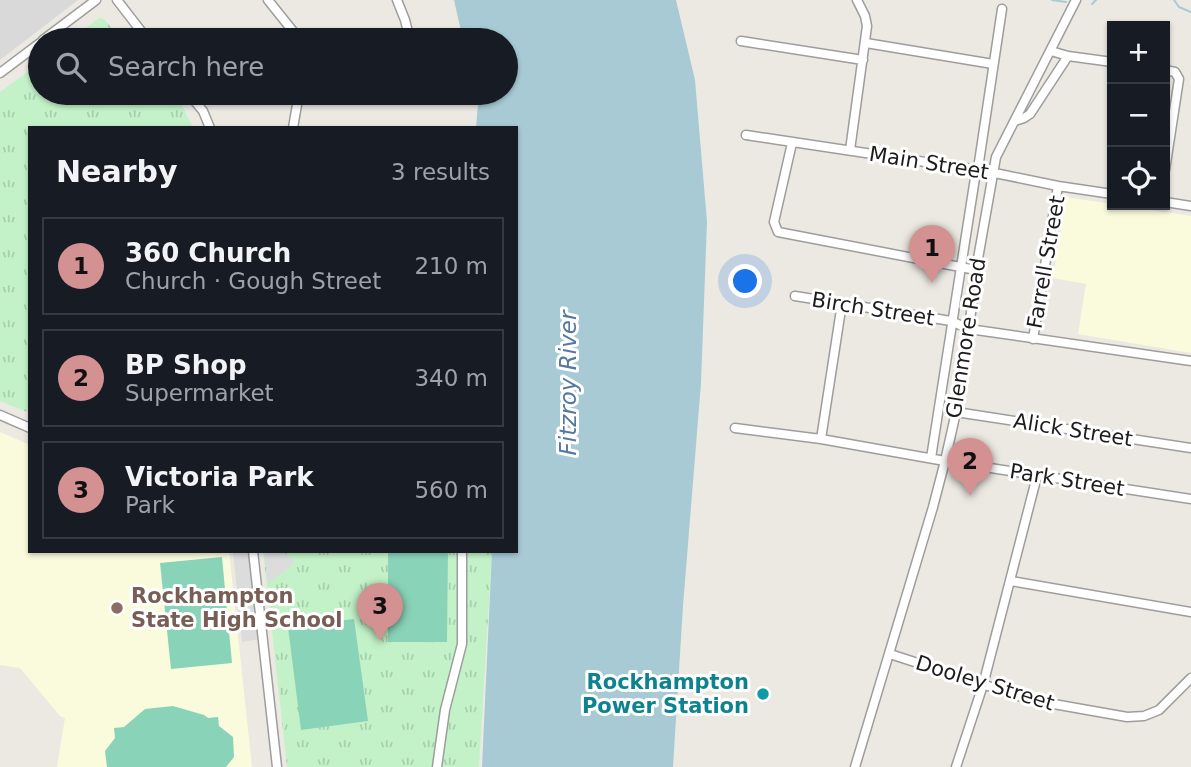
<!DOCTYPE html>
<meta charset="utf-8">
<style>
body{margin:0;font-family:"DejaVu Sans",sans-serif;background:#20242c;color:#f1f3f6}
.controls{position:absolute;right:21px;top:21px;display:grid;overflow:hidden;border-radius:0px;box-shadow:0 2px 5px #0004}
.controls button{width:63px;height:63px;display:grid;place-items:center;padding:0;border:0;border-bottom:2px solid #363941;background:#171b24;color:#f1f3f6;font:35px sans-serif}
.you{position:absolute;left:746px;top:282px;width:24px;height:24px;margin:-18px;border:5px solid #fff;border-radius:50%;background:#1a73e8;box-shadow:0 0 0 10px #1a73e833}
.badge{display:grid;place-items:center;width:46px;height:46px;border-radius:50%;background:#d49192;color:#111;font-size:23px;font-weight:700}
.pin{position:absolute;translate:-50% -58px;filter:drop-shadow(0 2px 4px #0008)}
.pin::after{content:'';position:absolute;top:37px;width:24px;height:21px;background:inherit;clip-path:polygon(0 0,100% 0,50% 100%)}
.list{margin:0;padding:0;list-style:none}
h2{display:flex;justify-content:space-between;align-items:center;height:91px;margin:0;padding:0 28px;font-size:30px}
h2 small{font-size:23px;font-weight:400;color:#9ea1a6}
.list li{display:grid;grid-template-columns:46px 1fr auto;gap:21px;align-items:center;box-sizing:border-box;height:98px;margin:0 14px 14px;padding:0 14px;border:2px solid #363941;border-radius:0px}
.list b{display:block;font-size:26px;white-space:nowrap}
.list p{margin:0;font-size:23px;white-space:nowrap;color:#9ea1a6}
.list em{font-size:23px;font-style:normal;color:#9ea1a6}
.icon{flex:none;width:38px;height:38px;fill:none;stroke:currentColor;stroke-width:2;stroke-linecap:round;stroke-linejoin:round}
.map{position:relative;flex:none;width:1191px;height:767px;overflow:hidden}
.search{position:absolute;background:#171b24;box-shadow:0 2px 5px #0004;left:28px;top:28px;width:490px;height:77px;display:flex;align-items:center;gap:18px;box-sizing:border-box;padding:0 24px;border-radius:38px;color:#9ea1a6;font-size:26px}
.panel{position:absolute;background:#171b24;box-shadow:0 2px 5px #0004;left:28px;top:126px;width:490px;height:427px;border-radius:0px}
.map>svg:first-child{display:block}
.residential{fill:#dad9d9}
.education{fill:#fafbdd}
.park{fill:url(#park-tufts)}
.pitch{fill:#89d3b8}
.parking{fill:#dcdcdc}
.water{fill:#a7cad5}
.lines{fill:none;stroke-linecap:round;stroke-linejoin:round}
.stream{stroke:#a7cad5;stroke-width:2}
.minor-casing{stroke:#9d9d9d;stroke-width:11}
.minor{stroke:#fff;stroke-width:8}
.education-dot{fill:#8d6e63;stroke:#fff;stroke-width:2.5}
.culture-dot{fill:#0f9aa8;stroke:#fff;stroke-width:2.5}
.labels{text-anchor:middle;dominant-baseline:central;stroke-width:6;stroke-linejoin:round;paint-order:stroke}
.street-label{font-size:21px;fill:#1c1c1c;stroke:#fff}
.education-label{font-size:21px;font-weight:bold;fill:#785e54;stroke:#fff;text-anchor:start}
.culture-label{font-size:21px;font-weight:bold;fill:#0d838f;stroke:#fff;text-anchor:end}
.water-label{font-size:23px;font-style:italic;fill:#5478a0;stroke:#fff}
</style>
<div class="map">
<svg width="1191" height="767" viewBox="0 0 1191 767">
<defs>
<pattern id="park-tufts" width="24" height="20" patternUnits="userSpaceOnUse" patternTransform="scale(1.75)"><rect width="24" height="20" fill="#c3f2c8"/><path d="M3 7l-1-3M5 7V3M7 7l1-3M15 17l-1-3M17 17v-4M19 17l1-3" fill="none" stroke="#a7cfab"/></pattern>
</defs>
<rect width="100%" height="100%" fill="#ece9e2"/>
<path class="residential" d="M0,0H78L0,60Z"/>
<path class="education" d="M1066,197L1191,216V353L1078,334L1086,284L1053,278Z
M0,432L30,445V551H229L252,767H57L65,718L60,716L20,668L0,665Z"/>
<path class="park" d="M99,18L104,19L116,33L126,30L135,40H70Z
M40,63V93H176L193,128H30V413L0,401V92Z
M263,551H492L479,767H287Z"/>
<path class="pitch" d="M388,551H448L447,642H388Z
M222,557L232,663L171,669L160,563Z
M354,619L368,721L301,730L288,627Z
M173,706L204,715L208,718L218,717L219,726L233,737L234,757L226,767H107L105,751L115,738L114,728L124,727L145,709Z"/>
<path class="parking" d="M233,551H248L260,639L242,642Z
M264,551H282L295,562L268,584Z"/>
<path class="water" d="M454,0H676L695,80L707,222L701,383L683,606L673,767H482L492,551H516V128H476L478,104L476,93H506V40H463Z"/>
<g class="lines">
<path class="stream" d="M1052,0L1066,2
M1174,0L1179,7L1191,12
M1092,4L1096,0"/>
<g class="minor-casing">
<path id="minor" d="M117,0L148,40
M268,0L300,40
M397,0L405,20L410,40
M43,40L96,0
M741,41L863,60
M866,43L993,64
M1051,51L1068,56L1112,62
M1165,70L1175,72L1179,79L1165,170
M0,73L40,43
M188,93L203,111L210,128
M1015,121L1024,118L1030,114L1068,56
M293,128L299,93
M746,135L985,171L1058,186L1112,194
M792,143L774,222L778,232L976,270
M850,150L867,26L865,16L857,0
M1165,202L1191,206
M795,296L951,321L969,329L1191,361
M1033,339L1058,186
M956,412L1191,448
M0,415L30,428
M735,428L821,439L945,461L1191,499
M821,439L842,303
M931,458L975,178L979,162L1002,9
M253,551L277,767
M1011,581L1191,612
M890,654L1031,700L1127,717L1144,716L1159,710L1191,678
M437,767L445,710L462,644V551
M855,767L933,507L945,461L956,412L969,329L976,270L996,157L1076,0
M956,767L983,685L1037,476"/>
</g>
<use href="#minor" class="minor"/>
</g>
<circle class="education-dot" cx="117" cy="608" r="7"/>
<circle class="culture-dot" cx="763" cy="694" r="7"/>
<g class="labels">
<g class="street-label">
<text transform="translate(929 163) rotate(9)">Main Street</text>
<text transform="translate(1046 262) rotate(-80)">Farrell Street</text>
<text transform="translate(873 309) rotate(9)">Birch Street</text>
<text transform="translate(966 338) rotate(-81)">Glenmore Road</text>
<text transform="translate(1073 430) rotate(9)">Alick Street</text>
<text transform="translate(1067 480) rotate(9)">Park Street</text>
<text transform="translate(985 683) rotate(17)">Dooley Street</text>
</g>
<g class="education-label">
<text x="131" y="596">Rockhampton<tspan x="131" dy="24">State High School</tspan></text>
</g>
<g class="culture-label">
<text x="749" y="682">Rockhampton<tspan x="749" dy="24">Power Station</tspan></text>
</g>
<g class="water-label">
<text transform="translate(568 383) rotate(-90)">Fitzroy River</text>
</g>
</g>
</svg>
<div class="controls">
<button>+</button>
<button>−</button>
<button><svg class="icon" aria-label="locate" viewBox="0 0 24 24"><circle cx="12" cy="12" r="6"/><path d="M12 2v4M12 18v4M2 12h4M18 12h4"/></svg></button>
</div>
<div class="you"></div>
<div class="pin badge" style="left:932px;top:283px">1</div>
<div class="pin badge" style="left:970px;top:496px">2</div>
<div class="pin badge" style="left:380px;top:641px">3</div>
<div class="search"><svg class="icon" aria-label="search" viewBox="0 0 24 24"><circle cx="10" cy="10" r="6"/><path d="M15 15l6 6"/></svg>Search here</div>
<section class="panel">
<h2>Nearby<small>3 results</small></h2>
<ul class="list">
<li><span class="badge">1</span><div><b>360 Church</b><p>Church · Gough Street</p></div><em>210 m</em></li>
<li><span class="badge">2</span><div><b>BP Shop</b><p>Supermarket</p></div><em>340 m</em></li>
<li><span class="badge">3</span><div><b>Victoria Park</b><p>Park</p></div><em>560 m</em></li>
</ul>
</section>
</div>
